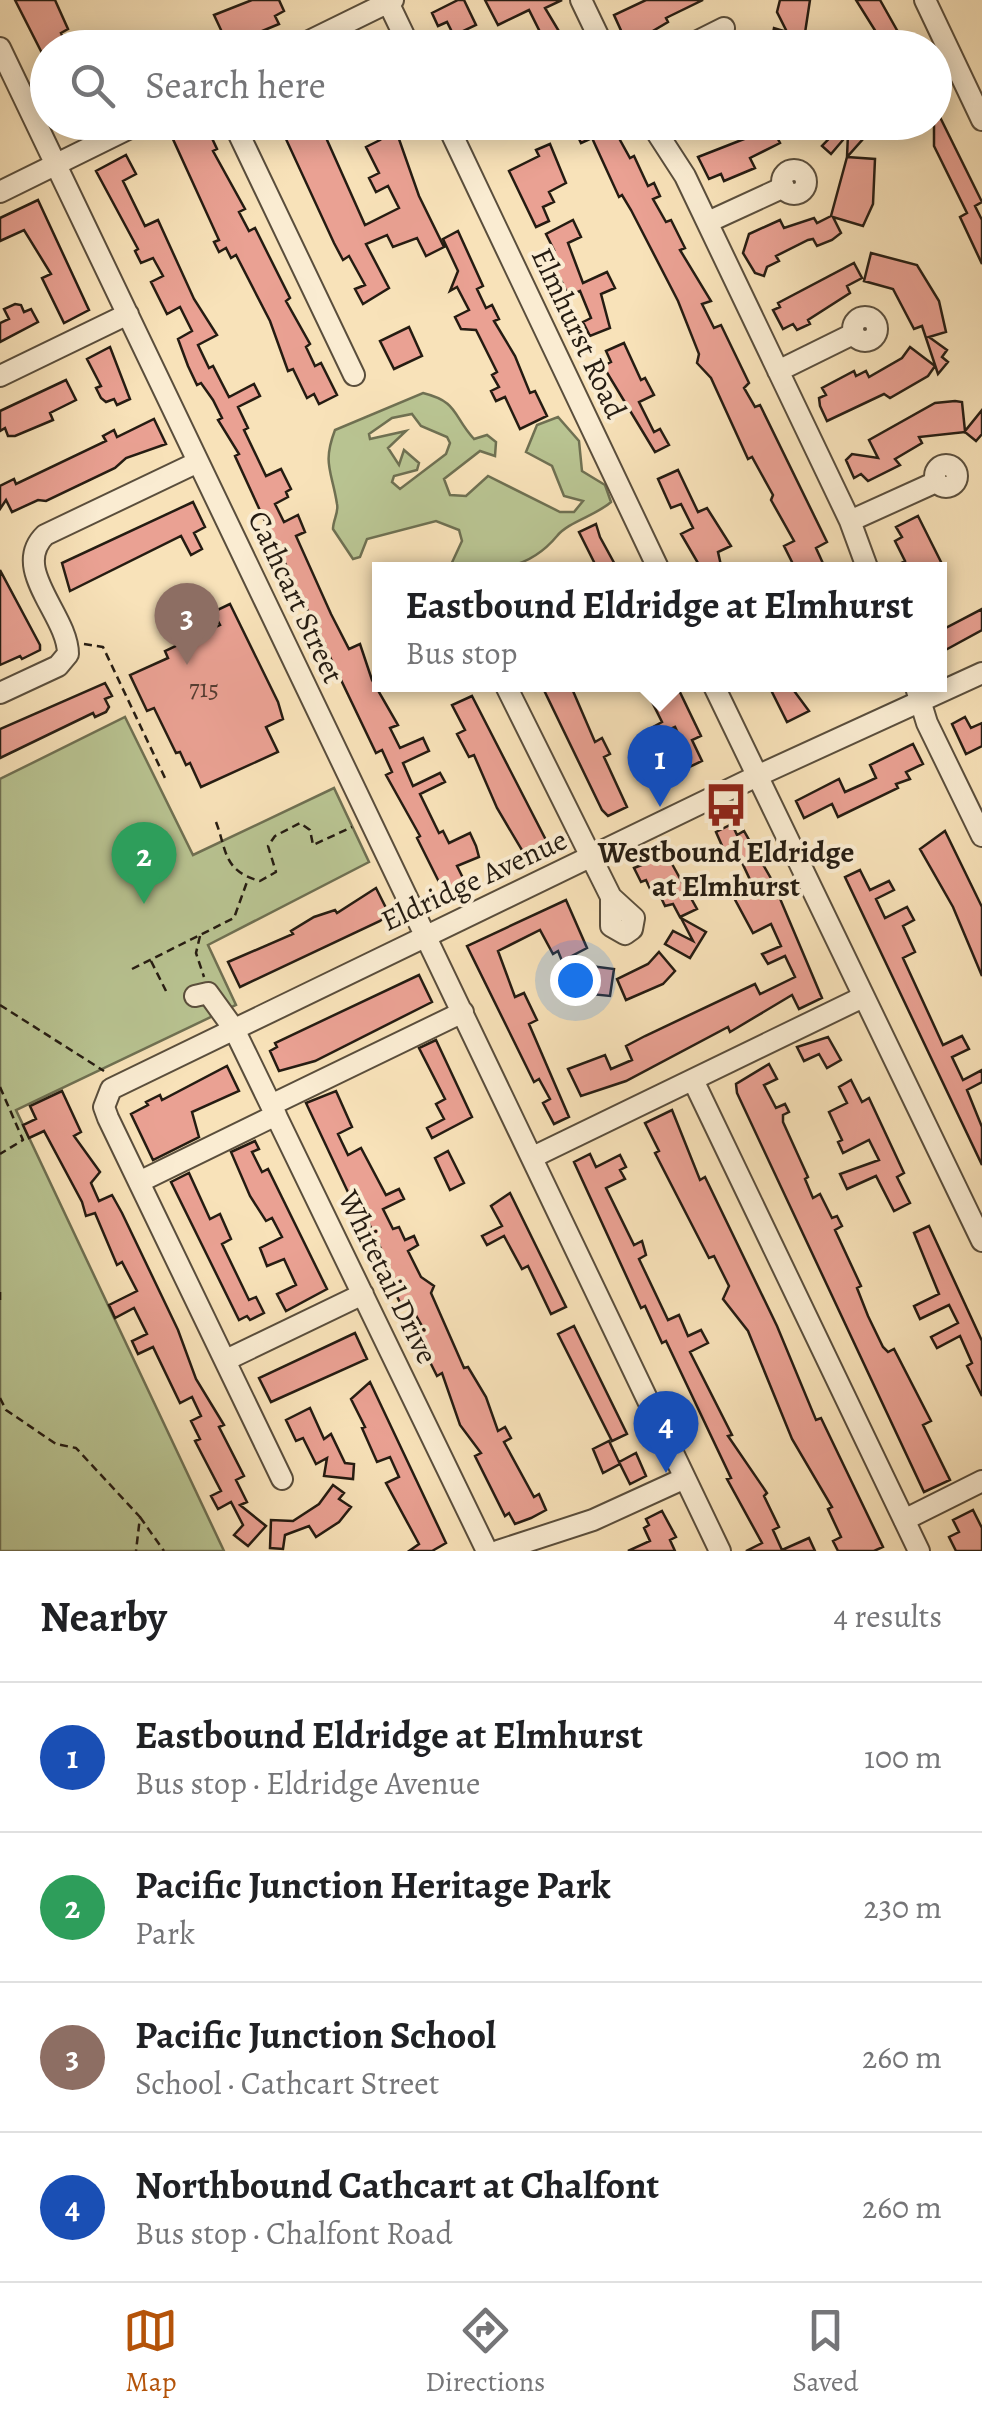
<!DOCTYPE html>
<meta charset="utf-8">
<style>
body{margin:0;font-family:Alegreya,serif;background:#f6f6f6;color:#202124}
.you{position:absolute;left:575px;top:980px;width:35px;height:35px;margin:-25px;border:8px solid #fff;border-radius:50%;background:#1a73e8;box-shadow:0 0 0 15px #1a73e833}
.badge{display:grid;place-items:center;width:65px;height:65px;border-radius:50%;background:#b45309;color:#fff;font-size:32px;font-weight:700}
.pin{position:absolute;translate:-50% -82px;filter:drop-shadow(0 2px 5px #0008)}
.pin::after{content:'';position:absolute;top:52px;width:35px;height:30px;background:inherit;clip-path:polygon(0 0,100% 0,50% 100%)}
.popup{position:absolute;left:372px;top:562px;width:575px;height:130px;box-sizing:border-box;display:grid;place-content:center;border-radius:0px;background:#fff;filter:drop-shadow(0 2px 8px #0005);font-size:32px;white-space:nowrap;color:#757577}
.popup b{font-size:38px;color:#202124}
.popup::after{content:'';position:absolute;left:50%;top:100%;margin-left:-20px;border:20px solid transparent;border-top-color:#fff}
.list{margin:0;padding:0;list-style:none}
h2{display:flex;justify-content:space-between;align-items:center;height:130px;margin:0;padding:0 40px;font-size:42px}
h2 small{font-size:32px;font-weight:400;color:#757577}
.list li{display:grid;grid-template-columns:65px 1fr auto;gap:30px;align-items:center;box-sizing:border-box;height:150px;padding:0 40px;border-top:2px solid #e0e0e0}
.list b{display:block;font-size:38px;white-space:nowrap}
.list p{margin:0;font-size:32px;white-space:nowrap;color:#757577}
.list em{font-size:32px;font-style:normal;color:#757577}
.icon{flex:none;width:55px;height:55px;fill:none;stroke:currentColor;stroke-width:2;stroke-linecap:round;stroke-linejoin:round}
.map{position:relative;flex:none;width:982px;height:1551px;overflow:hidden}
.search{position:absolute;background:#fff;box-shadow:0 5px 25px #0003;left:30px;right:30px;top:30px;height:110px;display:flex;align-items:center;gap:25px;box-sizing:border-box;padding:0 35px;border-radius:55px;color:#757577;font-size:38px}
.sheet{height:730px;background:#fff}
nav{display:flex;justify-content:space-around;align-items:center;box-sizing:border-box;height:140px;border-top:2px solid #e0e0e0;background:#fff;font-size:28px;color:#757577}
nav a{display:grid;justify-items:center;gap:5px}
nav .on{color:#b45309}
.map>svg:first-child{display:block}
.green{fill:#b9c492;stroke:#6f7052;stroke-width:2.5;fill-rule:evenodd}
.building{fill:#eaa193;stroke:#251c12;stroke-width:2.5}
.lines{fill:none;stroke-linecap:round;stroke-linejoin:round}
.minor-casing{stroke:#5a4e3c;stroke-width:24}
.path{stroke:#251c12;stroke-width:2.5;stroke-dasharray:8 5;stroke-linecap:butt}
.minor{stroke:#faecd2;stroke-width:20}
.labels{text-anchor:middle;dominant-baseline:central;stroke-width:8;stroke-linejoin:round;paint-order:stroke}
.number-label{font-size:25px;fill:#563d32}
.street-label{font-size:30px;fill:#251c12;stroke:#faecd2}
.poi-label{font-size:30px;font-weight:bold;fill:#251c12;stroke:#faecd2}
</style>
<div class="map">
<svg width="982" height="1551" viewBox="0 0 982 1551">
<rect width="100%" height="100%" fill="#f8e2b9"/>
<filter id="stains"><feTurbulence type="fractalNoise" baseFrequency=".002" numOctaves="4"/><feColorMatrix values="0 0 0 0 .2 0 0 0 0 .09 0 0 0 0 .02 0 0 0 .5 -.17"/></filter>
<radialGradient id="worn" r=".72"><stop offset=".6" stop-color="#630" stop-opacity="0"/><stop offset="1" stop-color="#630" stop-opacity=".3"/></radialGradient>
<path class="green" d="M423,393C459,402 452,415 474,439L487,435L496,442L495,456L480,451L444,479L450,495L466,496L488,476L560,512H574L583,501L564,496L552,466L526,452L537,425L558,417L579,441L582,471L605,485L611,502C597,515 568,522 557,536C527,572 494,570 449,569L462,541L459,530L436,521L367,539L360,557L353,559L333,529C333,520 339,512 337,504C332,471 322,464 335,430ZM412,414L421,426L447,437L450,443L446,454L400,489L392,482L394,476L417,470L419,463L404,450L399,465L388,448L406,431L370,439L369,434L392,418Z
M125,717L193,855L334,788L369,862L208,945L236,1005L16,1110L224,1551H0V779Z"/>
<path class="building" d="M15,0H55L68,29L61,33L68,48H48V65Z
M252,0H279L284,11L275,16L279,24L228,45L214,15Z
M458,0H464L476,25L463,31L481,48H460L447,22L438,26L432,13Z
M485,0H562L545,8L569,48H529L524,37L539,30L529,10L498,25Z
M646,0H703L666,18L668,22L651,32L624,37L614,15Z
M780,0H810L803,46L771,44L774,28L787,32L777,12Z
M856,0H880L907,48H886Z
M934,105L982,202L975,206L982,220V264L960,217L967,213L934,146Z
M289,122H319L365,225L399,208L388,186L376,192L369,178L379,173L366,147L380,140L371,122H393L419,196L444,247L426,256L417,238L393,247L387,235L366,244L389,288L363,304L355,289L365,285L349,256L343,260L334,243L285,137L294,133Z
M580,122H610L630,158L634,156L648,186L654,183L660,196L653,199L666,222L671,220L685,248L680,250L711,301L702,304L714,328L721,325L749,383L744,388L755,407L760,405L827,542L816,548L826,570H796L784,546L794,541L771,500L773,495L752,457L748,459L711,378L697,363L699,354L678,301L631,210L622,195L619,197L592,138L581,143L573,126Z
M752,122H769L780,143L750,158L755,168L724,181L721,174L709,179L698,157L757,134Z
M845,122L862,132L863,139L847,157L848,134L831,154L822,146Z
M194,126L199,136L210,134L217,149L213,151L245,209L239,212L249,231L255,228L290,298L286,301L310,344L306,347L315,366L321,363L337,395L319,404L314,394L307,398L293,369L288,371L270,321L236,255L231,258L226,248L219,252L214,242L219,240L172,137Z
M550,144L566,183L549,192L554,202L543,207L549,221L536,227L509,171L539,156L536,150Z
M126,155L136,174L123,181L145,226L158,220L194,299L217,335L198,345L209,368L213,366L229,397L254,384L260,396L238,407L248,428L244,430L266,476L281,469L291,489L286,492L288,497L275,504L284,522L298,515L305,532L296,536L331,614L349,649L360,644L372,680L398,725L390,728L400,748L423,738L429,751L403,763L413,786L440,773L445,782L420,794L439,833L443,831L449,843L470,833L476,846L479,857L457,866L466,884L451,892L445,880L439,882L417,838L420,836L386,775L392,772L382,750L376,753L263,517L235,456L239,454L218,420L222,418L213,400L201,383L197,385L188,366L178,339L192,331L180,307L167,314L151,282L163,276L153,258L141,263L135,251L138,249L96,171Z
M847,157L875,159L873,204L863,226L833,217L841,233L832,240L817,246L813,239L808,240L776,256L779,261L767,267L764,276L755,273L743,253L749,234L780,220L784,228L814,218L817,223L831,216Z
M38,200L89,310L64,323L42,278L51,274L24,230L0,241V218Z
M573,220L581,237L568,243L583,283L607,272L615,288L601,294L610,328L590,336L583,322L591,318L580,291L569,296L547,253L554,250L546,234Z
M458,231L483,286L477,289L486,308L492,305L499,319L494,321L515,356L530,393L535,391L547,416L520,429L505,397L496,401L491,391L499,387L492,375L497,372L476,330L461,329L455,317L469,310L457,287L450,291L458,271L443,239Z
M871,253L917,265L939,301L946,332L929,337L947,350L942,357L948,362L938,374L922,326L914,329L893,289L864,281Z
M854,263L862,278L847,286L850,293L808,320L810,324L797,330L793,324L783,329L773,310L780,307L778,303Z
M15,304L21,305L24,312L31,309L38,322L0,342V323L9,319L4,309Z
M409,327L422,356L394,369L380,341Z
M624,343L641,380L645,378L654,395L639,402L654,432L660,429L669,445L655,452L603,366L611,362L606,351Z
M110,347L130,399L117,405L114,399L106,402L101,398L96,388L101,386L87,359Z
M910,347L935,366L928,376L890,398L884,394L827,421L820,406L819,398L826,395L822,388L854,371L856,376L866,371L869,377L902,358Z
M66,380L76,400L50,413L53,420L15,436H8L5,428L0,431V411Z
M955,401L962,402L965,431L982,410V434L976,441L965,432L919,437L922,443L895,459L900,465L868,481L861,474L854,478L846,460L852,454L878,458L869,440L935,403Z
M154,419L166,444L126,458L115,468L46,501L38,500L12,512L6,500L0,509V486L14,479L16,484L106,441L103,436L114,430L117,437Z
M678,470L698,512L707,508L731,546L718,552L722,570H702L681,534L693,528L681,504L671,508L658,479Z
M193,502L205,527L194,533L202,549L191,555L181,536L70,591L62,563Z
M918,516L945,570H887L905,561L895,541L902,537L896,527Z
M596,524L600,537L618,570H598L579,532Z
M0,570L40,645V650L22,659L20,656L0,665Z
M230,604L278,702L283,719L266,727L278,752L201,787L190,763L186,765L180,752L176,753L154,708L147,711L130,675L168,658L165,651L220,625L213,612Z
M982,609V630L940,653V631Z
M105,683L112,696L105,699L109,707L106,712L95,717L93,713L0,758V729Z
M541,684H570L595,742L602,738L610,754L604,757L627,807L608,816L602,810Z
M656,684H676L701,736L692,740L702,761L685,769L678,754L686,750L675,727L657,735L653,727L662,722L648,694L658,689Z
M768,684H789L809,711L787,722Z
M472,696L549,846L526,857L497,808L474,755L469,757L457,734L465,730L452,705Z
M965,717L971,728L982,723V746L966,754L952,724Z
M913,744L923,764L906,772L910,779L896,784L898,788L838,817L832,804L804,818L796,801L839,779L845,792L863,784L876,778L870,765Z
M732,824L737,835L744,831L773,882L822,998L799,1009L792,995L730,1032L728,1027L626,1081L581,1096L568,1069L605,1055L611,1069L632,1060L626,1046L645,1036L755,984L760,994L795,977L785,956L768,964L762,954L781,946L771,924L753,933L732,894L752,884L737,852L727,857L716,832Z
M945,831L982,907V976L953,907L920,849Z
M667,855L697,909L680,917L673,904L665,906L657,889L651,891L646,880L641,882L634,868Z
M860,870L870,890L889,881L894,890L876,899L885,918L907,907L914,920L903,926L915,952L903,958L943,1045L962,1036L969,1049L952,1057L963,1080L982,1070V1082L967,1090L982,1127V1165L845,877Z
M376,888L389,914L380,921L240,987L228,962L293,934L291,931L314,917L335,910L337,913Z
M566,900L587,948L562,961L558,951L553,954L540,930L498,951L515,997L524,993L537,1020L529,1024L569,1117L554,1124L543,1103L550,1099L539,1079L534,1082L467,946Z
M681,918L706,932L690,958L665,944L673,931L693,941Z
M659,952L675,971L663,984L626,1000L617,979L648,964Z
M583,965L614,969L610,996L580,993Z
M419,975L432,1002L315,1061L279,1071L270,1051L277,1047L275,1043Z
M828,1037L841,1060L827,1068L819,1054L804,1061L797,1047Z
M436,1040L472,1117L432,1138L427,1128L444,1119L436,1104L445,1099L419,1048Z
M769,1064L777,1079L764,1085L776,1108L785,1104L789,1112L783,1115V1122L808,1177L805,1179L813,1198L820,1194L832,1218L837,1216L842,1226L835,1230L861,1286L857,1288L868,1316L883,1347L888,1352L894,1349L931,1421L923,1425L950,1480L924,1492L737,1093L736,1084Z
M227,1066L239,1091L192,1112L199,1137L153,1160L131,1114L148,1105L146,1102L160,1095L162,1100Z
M851,1080L862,1102L869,1098L904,1173L897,1177L910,1203L894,1211L876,1176L847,1189L840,1174L879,1160L869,1140L843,1153L838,1142L842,1140L829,1112L847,1103L839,1087Z
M62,1091L81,1132L74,1136L100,1172L91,1183L99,1201L112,1195L122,1213L178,1330L196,1379L224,1425L219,1427L244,1476L236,1480L247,1502L240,1505L266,1526L248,1546L234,1535L243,1525L231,1502L218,1509L211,1496L221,1491L195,1441L200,1439L191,1421L201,1416L192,1397L180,1403L153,1347L138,1354L132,1341L147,1334L134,1308L115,1318L109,1305L137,1291L122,1262L117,1265L95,1213L86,1216L82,1202L44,1131L29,1138L23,1125L36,1119L30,1106Z
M336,1091L352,1127L338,1134L348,1155L361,1148L386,1195L399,1189L404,1199L383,1209L393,1229L399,1227L405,1240L414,1236L418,1245L408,1251L421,1277L434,1286L431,1293L464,1368L468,1367L486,1397L498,1431L505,1427L511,1438L504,1442L534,1497L539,1494L546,1510L531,1518L515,1524L509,1513L505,1516L475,1456L481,1453L460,1425L442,1373L437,1376L415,1332L423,1328L409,1303L402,1307L376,1251L381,1249L376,1238L359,1203L354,1205L306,1103Z
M672,1110L700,1180L705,1177L777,1326L816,1420L821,1418L883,1547L874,1551H838L833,1541L841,1537L828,1509L832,1507L792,1439L748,1331L723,1299L729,1286L714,1256L709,1258L655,1153L659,1151L645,1123Z
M255,1141L259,1149L252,1152L262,1172L268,1169L327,1289L286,1311L277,1294L296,1285L284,1259L267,1266L260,1248L282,1237L272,1218L266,1221L250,1196L231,1152Z
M448,1151L464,1183L450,1190L435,1158Z
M590,1154L596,1167L620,1155L626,1167L620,1170L625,1179L606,1188L634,1245L642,1241L646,1255L639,1259L668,1320L679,1315L688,1336L701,1330L708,1343L690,1352L732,1435L728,1436L767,1493L764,1496L779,1527L773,1530L782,1550L809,1538L815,1551H746L762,1543L727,1479L731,1478L666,1341L662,1343L645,1306L641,1308L574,1162Z
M189,1173L210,1219L220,1214L231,1239L222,1244L249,1300L256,1297L264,1313L250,1320L247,1316L239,1320L171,1182Z
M510,1193L566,1307L551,1314L528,1266L522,1269L504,1236L487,1245L482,1236L502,1226L491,1206Z
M929,1226L982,1341V1396L967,1366L972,1363L960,1336L937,1348L931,1337L958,1323L949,1305L920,1319L914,1306L939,1294L914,1233Z
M574,1326L627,1434L612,1441L558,1334Z
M355,1333L367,1359L271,1402L259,1378Z
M370,1382L446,1543L432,1551H409L419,1544L386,1483L399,1477L390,1457L377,1462L362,1428L365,1427L351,1399Z
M310,1408L324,1439L331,1434L345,1463L354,1464L353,1479L324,1476L327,1458L316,1464L303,1438L296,1441L286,1420Z
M609,1441L619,1462L636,1453L646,1476L630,1484L620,1464L603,1473L593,1449Z
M333,1485L344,1493L339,1499L351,1507L339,1522L316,1537L309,1526L285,1535L283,1549L270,1548L271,1520L293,1521L319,1504Z
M973,1510L982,1528V1551H956L949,1537L959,1532L953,1520Z
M662,1511L676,1537L670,1540L675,1551H628L650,1541L644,1528L649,1525L646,1519Z"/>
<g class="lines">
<g class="minor-casing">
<path id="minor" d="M387,0L410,48
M581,0L604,48
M925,0L982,120
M0,48L720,1551
M295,48L393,0
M684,48L724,28
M233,122L354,375
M446,122L659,570
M650,122L685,176L850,521L868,570
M782 182a12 12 0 1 1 24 0a12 12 0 1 1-24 0Z
M0,192L142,122
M708,222L784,187
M853 329a12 12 0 1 1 24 0a12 12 0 1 1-24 0Z
M778,371L853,334
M0,376L128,314
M935 476a11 11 0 1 1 22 0a11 11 0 1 1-22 0Z
M850,521L936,482
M505,684L611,897
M713,684L982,1241
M915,684L927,723L982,836
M0,693L58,666L68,654C68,615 10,569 45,535L198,462
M611,897L634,918L632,929L625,934L611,926Z
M195,996L208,993L234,1029L487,1551
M693,1080L919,1551
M271,1105L463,1012
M533,1157L863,997
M139,1182L276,1115
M226,1360L363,1294
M282,1479L108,1118L104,1107L111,1089L757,776L982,673
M904,1520L982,1481
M498,1551L593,1520L685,1478"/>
</g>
<path class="path" d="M84,644L103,647L165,778
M216,822C227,851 223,871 260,881L276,872L268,846L275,836L300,823L310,830L313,845L352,827
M200,936L196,953L204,977
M151,961L166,991
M132,969L234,918L248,879
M0,1005L104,1071
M0,1087L23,1140L0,1154
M0,1292V1301
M0,1398L6,1410L56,1444L76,1448L140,1517L136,1551
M140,1517L164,1551"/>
<use href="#minor" class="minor"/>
</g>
<defs>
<g id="bus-bare" transform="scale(3.45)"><path d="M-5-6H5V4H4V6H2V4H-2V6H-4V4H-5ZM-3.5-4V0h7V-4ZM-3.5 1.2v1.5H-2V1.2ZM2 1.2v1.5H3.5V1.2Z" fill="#8f2418" stroke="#faecd2" stroke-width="2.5" paint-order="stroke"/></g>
</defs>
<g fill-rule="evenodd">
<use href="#bus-bare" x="726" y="805"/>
</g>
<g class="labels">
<g class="number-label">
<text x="204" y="689">715</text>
</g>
<g class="street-label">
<text transform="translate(579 333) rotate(65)">Elmhurst Road</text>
<text transform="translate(296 597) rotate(65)">Cathcart Street</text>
<text transform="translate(474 880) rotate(-25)">Eldridge Avenue</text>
<text transform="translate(388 1277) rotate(64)">Whitetail Drive</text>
</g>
<g class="poi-label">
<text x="726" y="852">Westbound Eldridge<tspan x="726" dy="34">at Elmhurst</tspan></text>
</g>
</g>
<rect width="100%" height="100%" filter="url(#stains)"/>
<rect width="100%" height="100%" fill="url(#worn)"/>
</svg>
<div class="you"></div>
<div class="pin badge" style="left:660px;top:807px;background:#1a4fb4">1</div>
<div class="popup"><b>Eastbound Eldridge at Elmhurst</b>Bus stop</div>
<div class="pin badge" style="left:144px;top:904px;background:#2e9e5b">2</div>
<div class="pin badge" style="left:187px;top:665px;background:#8d6e63">3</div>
<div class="pin badge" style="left:666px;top:1473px;background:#1a4fb4">4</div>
<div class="search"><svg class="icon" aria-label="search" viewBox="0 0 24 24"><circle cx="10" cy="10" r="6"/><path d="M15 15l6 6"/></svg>Search here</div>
</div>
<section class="sheet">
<h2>Nearby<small>4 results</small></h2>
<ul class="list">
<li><span class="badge" style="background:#1a4fb4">1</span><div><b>Eastbound Eldridge at Elmhurst</b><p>Bus stop · Eldridge Avenue</p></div><em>100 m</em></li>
<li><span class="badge" style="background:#2e9e5b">2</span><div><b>Pacific Junction Heritage Park</b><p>Park</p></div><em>230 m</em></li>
<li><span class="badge" style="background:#8d6e63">3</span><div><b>Pacific Junction School</b><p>School · Cathcart Street</p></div><em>260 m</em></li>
<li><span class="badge" style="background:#1a4fb4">4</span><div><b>Northbound Cathcart at Chalfont</b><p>Bus stop · Chalfont Road</p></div><em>260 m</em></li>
</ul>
</section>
<nav>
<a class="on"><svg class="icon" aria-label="map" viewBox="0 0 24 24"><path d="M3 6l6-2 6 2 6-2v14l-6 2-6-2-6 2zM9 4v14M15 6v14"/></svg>Map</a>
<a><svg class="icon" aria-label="directions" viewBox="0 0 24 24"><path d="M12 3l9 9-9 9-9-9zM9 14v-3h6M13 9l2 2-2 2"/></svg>Directions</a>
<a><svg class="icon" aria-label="saved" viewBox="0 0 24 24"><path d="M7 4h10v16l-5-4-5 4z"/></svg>Saved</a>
</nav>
